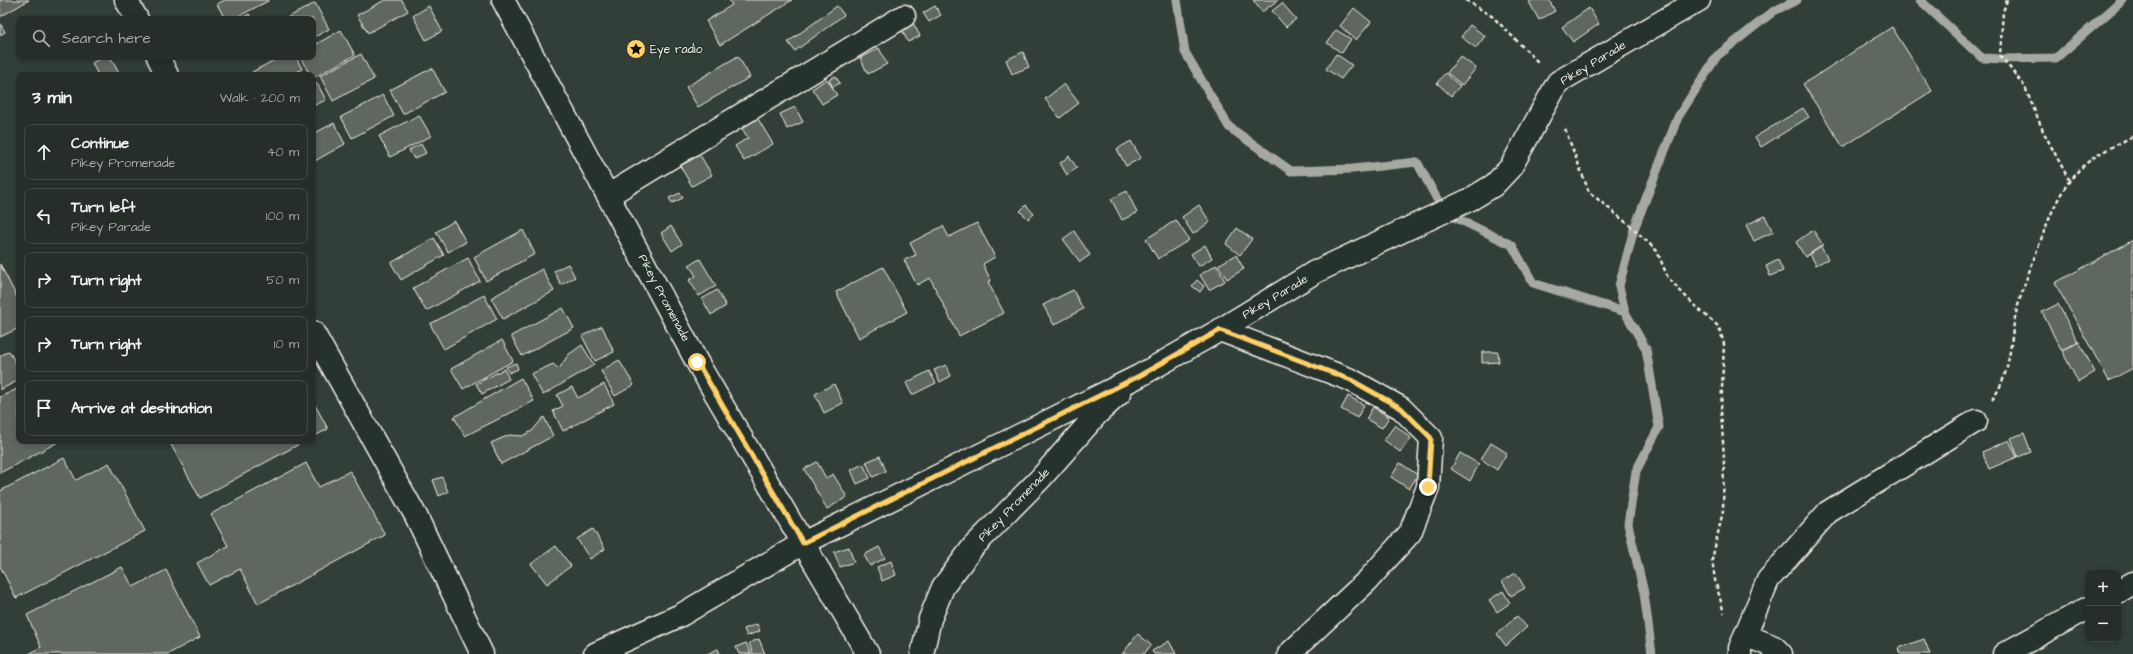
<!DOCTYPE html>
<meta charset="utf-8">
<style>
body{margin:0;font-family:"Architects Daughter",sans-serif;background:#323a36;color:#f1f3f6}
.controls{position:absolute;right:12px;bottom:12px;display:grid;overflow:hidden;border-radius:8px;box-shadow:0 2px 6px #0003}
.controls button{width:36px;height:36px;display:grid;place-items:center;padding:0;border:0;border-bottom:1px solid #424a47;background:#262e2a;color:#f1f3f6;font:20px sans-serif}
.stop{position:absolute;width:12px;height:12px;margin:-9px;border:3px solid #ffd166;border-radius:50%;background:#fff}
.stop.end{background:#ffd166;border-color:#fff;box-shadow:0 1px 4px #0008}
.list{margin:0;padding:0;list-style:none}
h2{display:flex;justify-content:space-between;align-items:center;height:52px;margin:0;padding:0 16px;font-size:17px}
h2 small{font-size:13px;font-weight:400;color:#a4a8a8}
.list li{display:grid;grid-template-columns:26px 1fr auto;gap:12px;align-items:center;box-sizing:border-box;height:56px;margin:0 8px 8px;padding:0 8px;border:1px solid #424a47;border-radius:8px}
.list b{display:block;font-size:15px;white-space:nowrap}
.list p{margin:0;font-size:13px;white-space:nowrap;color:#a4a8a8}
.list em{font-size:13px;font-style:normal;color:#a4a8a8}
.icon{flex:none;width:22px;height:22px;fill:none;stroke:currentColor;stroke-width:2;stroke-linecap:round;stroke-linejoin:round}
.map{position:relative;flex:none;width:2133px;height:654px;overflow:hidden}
.search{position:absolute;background:#262e2a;box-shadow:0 2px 6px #0003;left:16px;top:16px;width:300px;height:44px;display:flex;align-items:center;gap:10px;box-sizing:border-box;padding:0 14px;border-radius:8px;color:#a4a8a8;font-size:15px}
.panel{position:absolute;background:#262e2a;box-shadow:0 2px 6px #0003;left:16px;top:72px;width:300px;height:372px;border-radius:8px}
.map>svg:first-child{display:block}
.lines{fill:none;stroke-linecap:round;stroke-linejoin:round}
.stream{stroke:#a6a9a1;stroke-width:9}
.building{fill:#5f6861;stroke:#f4f1e8}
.minor-casing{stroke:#f4f1e8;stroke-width:25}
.path{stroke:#f4f1e8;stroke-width:2.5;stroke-dasharray:4 3;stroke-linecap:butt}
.minor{stroke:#26332d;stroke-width:22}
.route{stroke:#ffd166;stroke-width:5}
.labels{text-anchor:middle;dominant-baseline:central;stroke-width:3;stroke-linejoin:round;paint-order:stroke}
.poi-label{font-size:12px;fill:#f4f1e8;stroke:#26332d;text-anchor:start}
.street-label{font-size:12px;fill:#f4f1e8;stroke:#26332d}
</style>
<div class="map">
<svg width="2133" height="654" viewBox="0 0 2133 654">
<rect width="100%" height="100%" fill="#323e38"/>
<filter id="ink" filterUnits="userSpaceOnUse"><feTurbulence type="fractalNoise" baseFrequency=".025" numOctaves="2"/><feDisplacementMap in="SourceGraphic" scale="8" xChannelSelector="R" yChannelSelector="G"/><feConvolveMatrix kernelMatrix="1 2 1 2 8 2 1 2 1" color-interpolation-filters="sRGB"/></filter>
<g filter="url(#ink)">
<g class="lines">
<path class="stream" d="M1177,0L1185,52L1229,127L1291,171L1353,169L1417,162L1444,212L1512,245L1533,283L1625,312
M1920,0L1982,58L2003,59L2056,58L2123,0
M1652,654L1644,593L1628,524L1636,471L1659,427L1646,349L1625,312L1619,286L1634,229L1678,117L1717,56L1774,11L1797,0"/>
</g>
<path class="building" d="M0,0H29L0,17Z
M225,0H268V1L233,19H225L217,4Z
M385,0H402L408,11L368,33L357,15Z
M729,0H792L720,45L706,21L732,5Z
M1253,0H1278L1262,12Z
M1533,0H1549L1555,11L1539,20L1529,2Z
M315,3L329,29L313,38V19H285Z
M1282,3L1296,19L1286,27L1272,11Z
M429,6L442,31L426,40L413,16Z
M837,6L844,15L795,51L788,42Z
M935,6L941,15L929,22L923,13Z
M1354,8L1371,22L1356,40L1340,26Z
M1589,8L1599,24L1573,42L1562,27Z
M249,14L252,19H239Z
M0,23L5,32L0,35Z
M913,23L920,36L908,42L902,30Z
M1470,25L1485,36L1476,48L1461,37Z
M1892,27L1932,91L1843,147L1803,84Z
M341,30L355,55L313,78V75H310L300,57H313V46Z
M1336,30L1351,39L1342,53L1327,43Z
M879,48L887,64L868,74L860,58Z
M1023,52L1029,67L1012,74L1006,60Z
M361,54L374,79L333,101L320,76Z
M1336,54L1352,65L1341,79L1326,69Z
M738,56L750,77L698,107L686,87Z
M1460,56L1476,68L1462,85L1447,73Z
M103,57H110L120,75H98L92,63Z
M280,57H296L302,69L291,75H254L252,72Z
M432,68L445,92L403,114L390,90Z
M1445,73L1460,86L1451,96L1437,83Z
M835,76L840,83L833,87L829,80Z
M827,79L837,95L822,104L812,89Z
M317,83L326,100L313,106V86Z
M1064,84L1079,103L1060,118L1045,99Z
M383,95L394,116L352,138L341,117Z
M795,107L803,122L787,129L780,114Z
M1803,108L1809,117L1761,147L1755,137Z
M755,114L773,144L744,161L735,146L748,138L739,124Z
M419,115L431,136L390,157L379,136Z
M334,123L345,144L313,162V134Z
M1131,141L1141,158L1126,166L1117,149Z
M421,144L426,153L414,159L409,150Z
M700,155L712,175L692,186L680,166Z
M1069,156L1077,168L1067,175L1060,163Z
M1127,191L1137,213L1122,220L1111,199Z
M680,193L683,198L672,203L669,198Z
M1026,205L1034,214L1028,219L1020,211Z
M1199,205L1210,222L1193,234L1182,217Z
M1765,216L1773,232L1754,241L1746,225Z
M1176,220L1189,240L1158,259L1146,239Z
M454,221L466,242L448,252L436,232Z
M977,223L995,257L983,264L991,281L988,282L1004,313L959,336L930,278L917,285L904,260L916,255L910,243L943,226L949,237Z
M671,226L682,244L672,251L661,233Z
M1237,228L1252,239L1240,255L1226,244Z
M523,230L535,254L486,281L474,257Z
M1813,230L1823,245L1805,257L1796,242Z
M1074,231L1090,255L1080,262L1063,239Z
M434,238L444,255L401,280L391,263Z
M2133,240V368L2109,381L2055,283Z
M1205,245L1212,258L1199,266L1191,254Z
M1821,247L1828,259L1816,265L1810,254Z
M1236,255L1244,269L1227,279L1218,265Z
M468,258L480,281L426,311L413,288Z
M700,259L716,286L699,296L689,280L696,276L689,265Z
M1778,260L1783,271L1770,276L1766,266Z
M0,264L19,301V328L0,337Z
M568,264L575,277L561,285L554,271Z
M1216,265L1225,281L1209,290L1200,275Z
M883,267L907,312L859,338L836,292Z
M542,269L554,291L503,319L491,298Z
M1197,280L1204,286L1200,292L1192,286Z
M717,290L726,306L711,315L702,299Z
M1073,290L1083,309L1054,325L1043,305Z
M484,295L497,319L444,349L430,324Z
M2058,304L2078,342L2061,350L2042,312Z
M563,308L574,328L522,356L511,336Z
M602,326L614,352L595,361L582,336Z
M502,340L513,361L463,389L451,369Z
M2079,342L2095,372L2078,382L2062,351Z
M582,345L594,365L543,395L531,374L553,364L559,369L568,355Z
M9,351L19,369V380L0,390V356Z
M1482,352H1498L1499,362L1482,363Z
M619,360L634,385L615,396L601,371Z
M516,363L518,369L509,373L506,367Z
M946,365L951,376L940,382L934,370Z
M504,369L509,379L482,394L476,384Z
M929,371L936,383L912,395L906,383Z
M521,378L534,401L465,436L454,417Z
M604,384L614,404L563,431L553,411L563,406L557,395L572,387L578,398Z
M834,384L843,403L824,413L815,394Z
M19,388V441H60L0,473V397Z
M1348,396L1364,405L1357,418L1341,409Z
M313,401L328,429L313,437Z
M1373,407L1389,417L1382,428L1366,419Z
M544,417L553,436L501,464L491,443L509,435L522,436L532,431Z
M1395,425L1411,438L1400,452L1384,440Z
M2024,433L2031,452L2018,457L2011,438Z
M2009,440L2017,457L1989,469L1982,452Z
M169,441H305L200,498Z
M1491,443L1507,453L1497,470L1481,459Z
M1460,453L1479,464L1470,481L1451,469Z
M880,456L886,471L873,477L866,462Z
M64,458L76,480L109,463L145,531L16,598L0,566V491Z
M817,462L826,478L833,474L847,497L827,509L804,469Z
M306,463L319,487L350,471L385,535L258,604L240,569L209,585L197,563L228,546L211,514Z
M1400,463L1418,475L1409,489L1391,477Z
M863,464L870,478L857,484L851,470Z
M442,477L448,492L439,496L433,480Z
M593,529L605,549L590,559L577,539Z
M556,546L571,566L547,584L531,564Z
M849,547L854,562L840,567L834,552Z
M879,547L885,558L870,566L864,555Z
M891,561L896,575L882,581L877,567Z
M122,567L133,587L166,570L200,637L168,654H29L41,647L27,615Z
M1516,573L1525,588L1511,596L1502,581Z
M1503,591L1510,603L1497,612L1489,600Z
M1517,616L1527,627L1506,646L1497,634Z
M757,624L760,631L747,636L744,629Z
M1138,634L1151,645L1144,654H1122Z
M759,639L765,654H753L749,643Z
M1924,639L1930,654H1901L1899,648Z
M1169,641L1176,654H1154L1152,651Z
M746,643L751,654H739L736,647Z
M718,649L720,654H707Z"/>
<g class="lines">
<g class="minor-casing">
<path id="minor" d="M126,0L137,19
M503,0L697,362L868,654
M158,57L167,75
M609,195L904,16
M1220,330L1351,380L1401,408L1431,438L1428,487L1410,533L1367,581L1289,654
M313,332L416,516L482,654
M2118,592L2133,583
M1745,635L1774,647L1781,654
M595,654L681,615L803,543L1139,376L1220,330L1315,272L1471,199L1494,185L1511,167L1558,82L1699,0
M922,654L930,619L943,587L973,547L1040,479L1097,414L1120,393
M1740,654V648L1768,580L1828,512L1976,421
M2004,654L2088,608"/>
</g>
<path class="path" d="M1466,0L1493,17L1539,63
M2007,0L2003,12L2000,55L2025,87L2043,131L2069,180
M1565,129L1589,192L1634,229L1657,251L1668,278L1694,305L1719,327L1724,344L1721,410L1724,458L1723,511L1712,560L1715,580L1724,613
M1992,400C2012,372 2009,345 2016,313C2021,293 2029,272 2036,253C2049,219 2059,185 2088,162C2101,151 2119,144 2133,136"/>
<use href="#minor" class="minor"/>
</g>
</g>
<g class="lines" filter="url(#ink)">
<path class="route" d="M697,362L803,543L1139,376L1220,330L1351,380L1401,408L1431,438L1428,487"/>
</g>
<defs>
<g id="sight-disc" transform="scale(1)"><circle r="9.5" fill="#ffd166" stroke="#26332d"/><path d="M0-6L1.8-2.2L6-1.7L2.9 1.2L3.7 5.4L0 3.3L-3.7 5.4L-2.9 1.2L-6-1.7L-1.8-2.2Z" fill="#111"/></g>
</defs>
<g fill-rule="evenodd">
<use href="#sight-disc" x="636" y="49"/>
</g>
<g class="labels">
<g class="poi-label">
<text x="650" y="49">Eye radio</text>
</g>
<g class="street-label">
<text transform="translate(1593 63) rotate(-31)">Pikey Parade</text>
<text transform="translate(1275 297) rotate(-31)">Pikey Parade</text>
<text transform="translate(664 298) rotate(62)">Pikey Promenade</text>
<text transform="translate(1014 505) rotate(-46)">Pikey Promenade</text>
</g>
</g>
</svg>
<div class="controls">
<button>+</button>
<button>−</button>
</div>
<div class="stop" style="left:697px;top:362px"></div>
<div class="stop end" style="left:1428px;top:487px"></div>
<div class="search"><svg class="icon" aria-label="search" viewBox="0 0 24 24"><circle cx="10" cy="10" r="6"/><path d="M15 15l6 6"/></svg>Search here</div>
<section class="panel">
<h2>3 min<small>Walk · 200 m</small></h2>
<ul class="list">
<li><svg class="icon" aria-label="ahead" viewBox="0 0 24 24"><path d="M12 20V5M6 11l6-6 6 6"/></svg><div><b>Continue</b><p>Pikey Promenade</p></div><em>40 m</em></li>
<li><svg class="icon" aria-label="left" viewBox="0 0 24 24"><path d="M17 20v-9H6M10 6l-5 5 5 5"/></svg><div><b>Turn left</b><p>Pikey Parade</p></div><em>100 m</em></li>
<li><svg class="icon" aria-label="right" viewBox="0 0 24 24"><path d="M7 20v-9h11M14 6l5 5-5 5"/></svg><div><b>Turn right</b></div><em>50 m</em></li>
<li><svg class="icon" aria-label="right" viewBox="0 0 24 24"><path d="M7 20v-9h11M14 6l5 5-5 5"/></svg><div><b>Turn right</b></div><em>10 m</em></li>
<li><svg class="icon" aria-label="arrive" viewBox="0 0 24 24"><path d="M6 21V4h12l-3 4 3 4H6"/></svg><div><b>Arrive at destination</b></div></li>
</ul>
</section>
</div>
